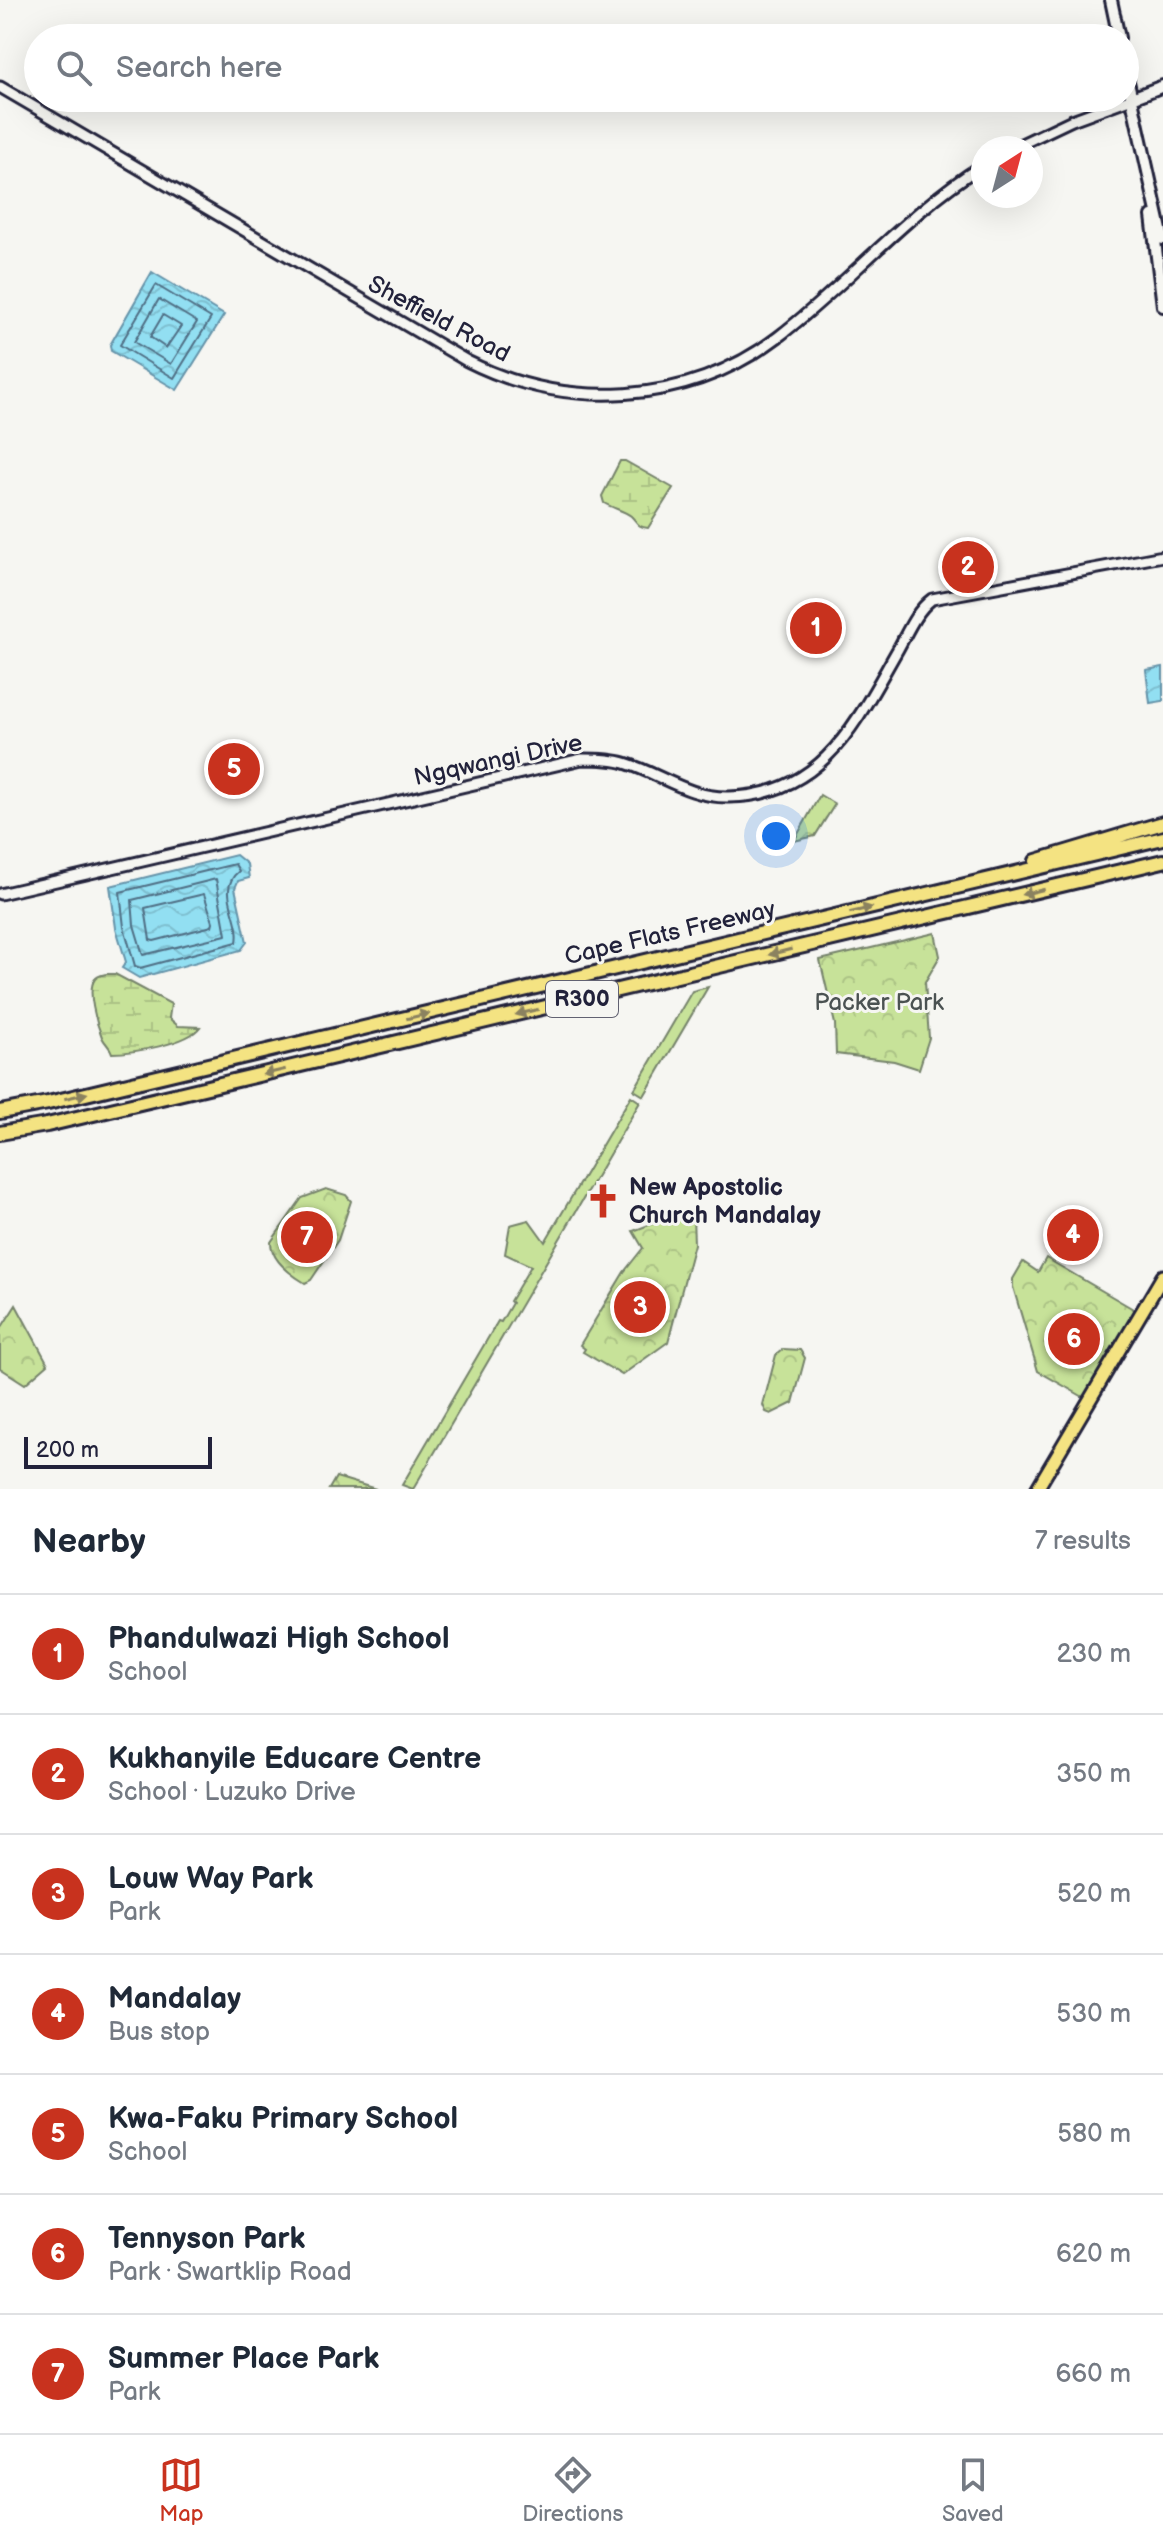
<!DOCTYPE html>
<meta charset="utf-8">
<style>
body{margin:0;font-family:"Balsamiq Sans",sans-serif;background:#f2f2f3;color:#1f2937}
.compass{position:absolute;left:971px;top:136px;width:72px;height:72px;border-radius:50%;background:#fff;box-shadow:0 8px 32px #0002;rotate:36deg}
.scale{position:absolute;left:24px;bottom:20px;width:188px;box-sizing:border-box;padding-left:8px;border:4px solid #22223b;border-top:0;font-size:22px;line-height:28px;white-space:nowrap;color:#22223b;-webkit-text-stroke:6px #f6f6f2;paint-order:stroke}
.you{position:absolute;left:776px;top:836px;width:28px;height:28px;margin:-20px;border:6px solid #fff;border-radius:50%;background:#1a73e8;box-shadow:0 0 0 12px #1a73e833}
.badge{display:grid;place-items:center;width:52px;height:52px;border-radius:50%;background:#c8321e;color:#fff;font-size:26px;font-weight:700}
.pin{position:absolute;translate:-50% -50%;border:4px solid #fff;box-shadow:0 2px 8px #0006}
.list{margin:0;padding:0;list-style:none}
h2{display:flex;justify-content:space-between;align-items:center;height:104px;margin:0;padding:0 32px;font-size:34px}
h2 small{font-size:26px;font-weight:400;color:#747a83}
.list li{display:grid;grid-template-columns:52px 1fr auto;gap:24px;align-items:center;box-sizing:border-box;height:120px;padding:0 32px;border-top:2px solid #e0e1e3}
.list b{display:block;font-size:30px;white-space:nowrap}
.list p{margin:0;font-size:26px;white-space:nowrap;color:#747a83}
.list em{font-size:26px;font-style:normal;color:#747a83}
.icon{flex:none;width:44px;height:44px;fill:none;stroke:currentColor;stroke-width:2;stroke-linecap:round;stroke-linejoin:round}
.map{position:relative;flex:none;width:1163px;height:1489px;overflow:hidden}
.search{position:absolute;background:#fff;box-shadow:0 8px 32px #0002;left:24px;right:24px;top:24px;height:88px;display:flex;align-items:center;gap:20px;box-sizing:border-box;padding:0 28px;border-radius:44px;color:#747a83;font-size:30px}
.sheet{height:944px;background:#fff}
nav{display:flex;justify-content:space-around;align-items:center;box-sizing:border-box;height:112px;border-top:2px solid #e0e1e3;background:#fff;font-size:22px;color:#747a83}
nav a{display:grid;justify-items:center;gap:4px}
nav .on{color:#c8321e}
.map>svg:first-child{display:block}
.grass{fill:#c7e299;stroke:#74826a;stroke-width:2}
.wetland{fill:url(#wetland-marsh);stroke:#74826a;stroke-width:2}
.park{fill:url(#park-crowns);stroke:#74826a;stroke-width:2}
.water{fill:url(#water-waves);stroke:#6593a9;stroke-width:2}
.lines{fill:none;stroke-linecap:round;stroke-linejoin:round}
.shore{stroke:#4f6e84;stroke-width:2}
.tertiary-casing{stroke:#22223b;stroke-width:15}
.secondary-casing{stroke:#22223b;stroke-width:16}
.primary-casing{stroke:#22223b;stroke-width:17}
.motorway-casing{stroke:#22223b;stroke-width:18}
.tertiary{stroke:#f6f6f2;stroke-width:9}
.secondary{stroke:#f6f6f2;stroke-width:10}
.primary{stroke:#f4e382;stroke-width:11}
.motorway{stroke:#f4e382;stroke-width:12}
.oneway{fill:#8b825e}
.labels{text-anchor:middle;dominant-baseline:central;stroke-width:6;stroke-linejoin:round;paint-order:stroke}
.shield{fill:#f6f6f2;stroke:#626272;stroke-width:2}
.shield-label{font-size:22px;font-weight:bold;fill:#22223b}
.street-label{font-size:24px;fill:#22223b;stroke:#f6f6f2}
.park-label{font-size:24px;fill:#4b5252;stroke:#f6f6f2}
.poi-label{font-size:24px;font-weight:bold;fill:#22223b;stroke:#f6f6f2;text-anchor:start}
</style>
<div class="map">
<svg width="1163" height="1489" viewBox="0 0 1163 1489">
<defs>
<pattern id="wetland-marsh" width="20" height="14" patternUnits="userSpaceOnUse" patternTransform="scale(2)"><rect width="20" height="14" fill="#c7e299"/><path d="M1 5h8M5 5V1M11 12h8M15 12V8" fill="none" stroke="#abc285"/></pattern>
<pattern id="park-crowns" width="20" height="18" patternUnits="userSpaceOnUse" patternTransform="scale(2)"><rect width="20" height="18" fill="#c7e299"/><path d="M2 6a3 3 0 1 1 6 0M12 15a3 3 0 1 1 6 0" fill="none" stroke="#abc285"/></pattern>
<pattern id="water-waves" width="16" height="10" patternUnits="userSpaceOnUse" patternTransform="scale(2)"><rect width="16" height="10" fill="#92dff2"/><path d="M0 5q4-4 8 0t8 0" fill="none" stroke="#7ebfd0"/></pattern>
</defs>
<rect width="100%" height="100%" fill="#f6f6f2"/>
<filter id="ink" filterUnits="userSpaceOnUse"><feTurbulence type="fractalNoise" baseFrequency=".0125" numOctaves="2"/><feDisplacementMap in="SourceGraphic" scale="16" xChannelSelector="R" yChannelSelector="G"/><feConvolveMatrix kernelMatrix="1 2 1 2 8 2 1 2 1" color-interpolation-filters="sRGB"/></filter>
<g filter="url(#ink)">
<path class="grass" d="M708,987L644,1096L634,1090L692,991Z
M631,1096L640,1102L415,1486L413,1489L402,1485L498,1321L501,1322L512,1303L510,1301L531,1266L505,1254L510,1225L529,1220L545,1242Z"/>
<path class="wetland" d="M620,461H625L673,488L648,528C637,527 638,523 631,516C625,511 612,508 604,503L602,496Z
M106,974H115L171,1004L169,1018L178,1026L200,1027C188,1044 132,1053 112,1053C110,1046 105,1044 102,1037C97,1025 86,990 95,979C97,976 102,975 106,974Z"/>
<path class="park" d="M820,795L835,804L815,836L794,841Z
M935,933L940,956L925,982L929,1038L919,1069L894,1061L836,1054L835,1024L820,960Z
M326,1189L346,1195L351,1201L338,1240L311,1280L305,1283C290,1274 271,1260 271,1242L302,1198Z
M693,1215L694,1244L668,1342L622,1375L583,1352L585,1349L580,1345L624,1272L643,1248L633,1231L667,1218Z
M1046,1258L1135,1310L1085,1398L1038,1371L1013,1287V1279L1023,1262L1038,1272Z
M16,1305L48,1364L25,1384L0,1368V1330Z
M783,1349L800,1350L805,1358L793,1403L771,1414L766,1412L763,1405L776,1355Z
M336,1477L376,1489H329Z"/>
<path class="water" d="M152,272L224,315L177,390L111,351L110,345Z
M1163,667V701L1150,703L1146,670Z
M236,855L247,864L249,878L238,881L235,888L247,942L241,950L139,978L122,968L126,962L116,928L110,886Z"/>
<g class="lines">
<path class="shore" d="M156,285L211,318L174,378L120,345Z
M159,299L197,322L171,364L134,342Z
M163,315L181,326L166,348L150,337Z
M235,864L239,871C215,890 242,918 237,942L140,968L135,966L124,927L120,892Z
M216,879L226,935L143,955L134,925L132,900Z
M204,894L213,922L212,926L154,941L150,940L145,908Z"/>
<g class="tertiary-casing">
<path id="tertiary" d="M0,87L467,361C566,411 687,406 778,337C849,283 906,213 983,165
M1013,148L1072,120L1132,98
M0,894L582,759C596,759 612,759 625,763C661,774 689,798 729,797C824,796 857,720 898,649C908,631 916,611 932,599L1163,556"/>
</g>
<g class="secondary-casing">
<path id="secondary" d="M1111,0L1119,38
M1125,68L1163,239
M1132,98L1163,86
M1152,216L1163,306"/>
</g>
<g class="primary-casing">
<path id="primary" d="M1037,1489L1163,1276"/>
</g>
<g class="motorway-casing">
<path id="motorway" d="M1036,861L1163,823
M0,1112L48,1103L1163,838
M0,1133L47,1125L1163,861"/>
</g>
<use href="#tertiary" class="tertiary"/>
<use href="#secondary" class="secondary"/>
<use href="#primary" class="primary"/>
<use href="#motorway" class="motorway"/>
</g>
<defs><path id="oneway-solid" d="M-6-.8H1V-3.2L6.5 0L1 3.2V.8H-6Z" transform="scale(2)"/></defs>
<g class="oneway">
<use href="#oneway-solid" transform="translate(1033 892) rotate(167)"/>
<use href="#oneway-solid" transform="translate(861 910) rotate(-13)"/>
<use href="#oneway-solid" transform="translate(780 952) rotate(166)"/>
<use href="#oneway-solid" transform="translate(527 1012) rotate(167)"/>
<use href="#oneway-solid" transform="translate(418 1016) rotate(-13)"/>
<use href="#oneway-solid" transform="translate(274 1072) rotate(167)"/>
<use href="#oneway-solid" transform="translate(76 1096) rotate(-13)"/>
</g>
</g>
<defs>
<g id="church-bare" transform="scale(2.76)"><path d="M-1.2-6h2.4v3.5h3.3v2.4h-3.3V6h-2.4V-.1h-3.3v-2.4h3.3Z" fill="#c8321e" stroke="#f6f6f2" stroke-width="2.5" paint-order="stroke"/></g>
</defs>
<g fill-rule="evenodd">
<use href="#church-bare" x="603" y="1201"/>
</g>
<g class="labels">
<rect class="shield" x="546" y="981" width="72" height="36" rx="6"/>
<g class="shield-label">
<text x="582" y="999">R300</text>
</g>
<g class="street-label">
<text transform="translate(439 319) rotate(28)">Sheffield Road</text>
<text transform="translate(498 760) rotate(-12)">Ngqwangi Drive</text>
<text transform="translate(670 933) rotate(-13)">Cape Flats Freeway</text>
</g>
<g class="park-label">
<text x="879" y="1002">Packer Park</text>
</g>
<g class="poi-label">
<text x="629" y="1187">New Apostolic<tspan x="629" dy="28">Church Mandalay</tspan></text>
</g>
</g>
</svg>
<svg class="compass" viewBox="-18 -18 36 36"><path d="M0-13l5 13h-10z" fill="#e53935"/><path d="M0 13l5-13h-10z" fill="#747a83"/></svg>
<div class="scale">200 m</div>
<div class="you"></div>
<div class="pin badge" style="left:816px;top:628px">1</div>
<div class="pin badge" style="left:968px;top:567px">2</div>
<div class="pin badge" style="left:640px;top:1307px">3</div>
<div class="pin badge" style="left:1073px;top:1235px">4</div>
<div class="pin badge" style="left:234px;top:769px">5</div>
<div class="pin badge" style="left:1074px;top:1339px">6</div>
<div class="pin badge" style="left:307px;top:1237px">7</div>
<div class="search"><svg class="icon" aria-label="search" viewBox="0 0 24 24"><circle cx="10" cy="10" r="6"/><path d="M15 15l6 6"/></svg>Search here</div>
</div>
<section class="sheet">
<h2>Nearby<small>7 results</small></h2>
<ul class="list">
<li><span class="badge">1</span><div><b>Phandulwazi High School</b><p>School</p></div><em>230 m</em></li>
<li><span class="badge">2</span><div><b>Kukhanyile Educare Centre</b><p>School · Luzuko Drive</p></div><em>350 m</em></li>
<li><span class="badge">3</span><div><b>Louw Way Park</b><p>Park</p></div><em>520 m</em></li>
<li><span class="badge">4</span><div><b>Mandalay</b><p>Bus stop</p></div><em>530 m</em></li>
<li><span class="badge">5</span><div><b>Kwa-Faku Primary School</b><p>School</p></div><em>580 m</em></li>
<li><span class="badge">6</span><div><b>Tennyson Park</b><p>Park · Swartklip Road</p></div><em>620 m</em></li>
<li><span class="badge">7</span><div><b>Summer Place Park</b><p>Park</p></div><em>660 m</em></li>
</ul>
</section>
<nav>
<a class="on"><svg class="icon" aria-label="map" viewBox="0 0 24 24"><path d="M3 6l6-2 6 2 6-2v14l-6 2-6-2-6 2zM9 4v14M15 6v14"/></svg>Map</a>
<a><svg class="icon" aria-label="directions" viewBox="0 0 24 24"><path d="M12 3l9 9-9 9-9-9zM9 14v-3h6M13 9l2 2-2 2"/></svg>Directions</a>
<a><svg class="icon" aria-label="saved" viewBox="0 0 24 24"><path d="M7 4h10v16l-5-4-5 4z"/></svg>Saved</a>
</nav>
